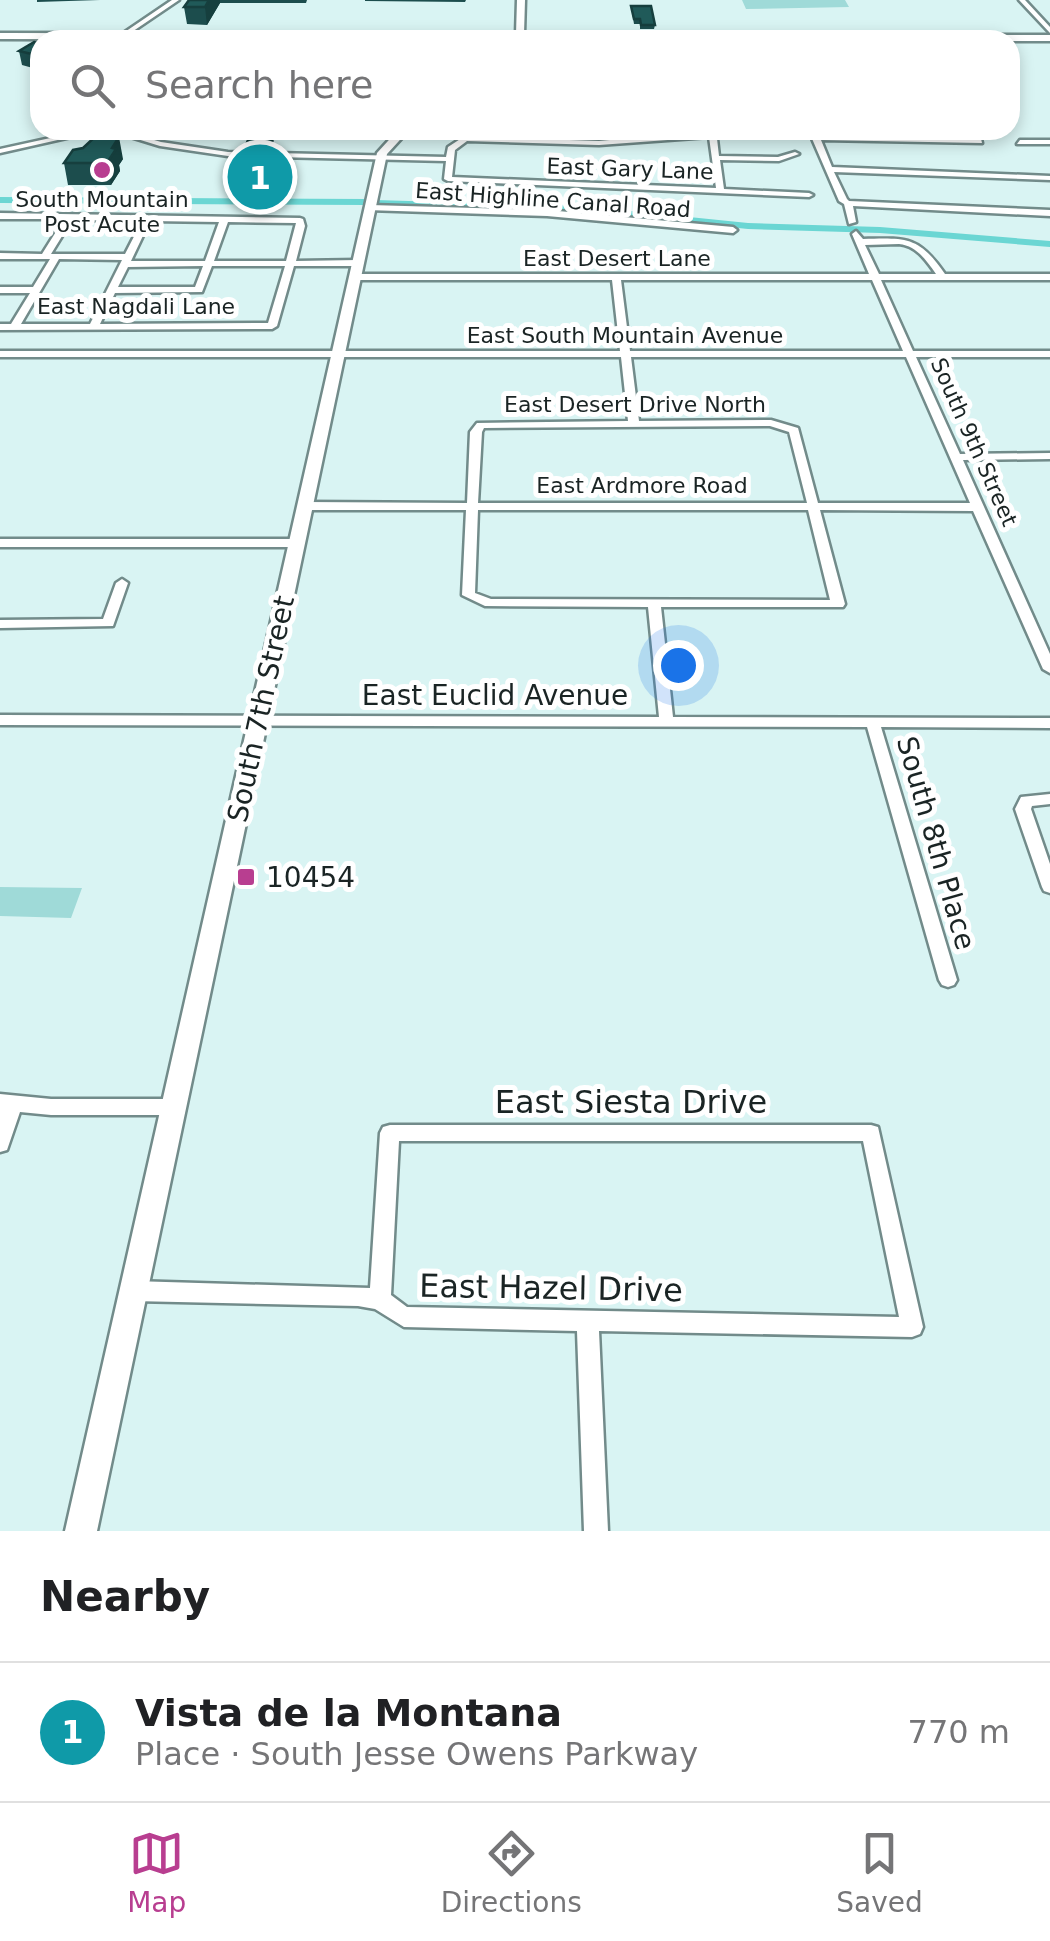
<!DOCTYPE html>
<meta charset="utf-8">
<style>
body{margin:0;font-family:"DejaVu Sans",sans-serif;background:#f2f2f2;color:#202124}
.you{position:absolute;left:678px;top:665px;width:35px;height:35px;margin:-25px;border:8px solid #fff;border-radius:50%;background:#1a73e8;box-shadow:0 0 0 15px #1a73e833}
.badge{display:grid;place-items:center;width:65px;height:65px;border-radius:50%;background:#b83e90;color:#fff;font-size:32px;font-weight:700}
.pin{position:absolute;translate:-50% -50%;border:5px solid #fff;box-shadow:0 2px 10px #0006}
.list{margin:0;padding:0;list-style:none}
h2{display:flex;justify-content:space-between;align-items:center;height:130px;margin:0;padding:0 40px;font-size:42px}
h2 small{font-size:32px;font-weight:400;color:#757577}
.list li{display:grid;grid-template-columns:65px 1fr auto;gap:30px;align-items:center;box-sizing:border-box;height:140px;padding:0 40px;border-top:2px solid #e0e0e0}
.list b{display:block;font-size:38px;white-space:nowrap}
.list p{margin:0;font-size:32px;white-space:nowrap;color:#757577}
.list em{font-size:32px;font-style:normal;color:#757577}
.icon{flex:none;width:55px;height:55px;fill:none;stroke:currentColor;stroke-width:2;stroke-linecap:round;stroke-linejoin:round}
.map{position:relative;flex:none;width:1050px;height:1531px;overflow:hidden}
.search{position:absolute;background:#fff;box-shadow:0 5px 15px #0003;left:30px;right:30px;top:30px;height:110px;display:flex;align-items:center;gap:25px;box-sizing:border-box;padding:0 35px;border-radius:30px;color:#757577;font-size:38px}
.sheet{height:270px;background:#fff}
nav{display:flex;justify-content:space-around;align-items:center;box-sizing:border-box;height:140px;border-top:2px solid #e0e0e0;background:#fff;font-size:28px;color:#757577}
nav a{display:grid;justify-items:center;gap:5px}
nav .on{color:#b83e90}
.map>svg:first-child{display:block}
.green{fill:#9fdad8}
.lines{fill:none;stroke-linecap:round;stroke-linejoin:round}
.canal{fill:#6bd6d3;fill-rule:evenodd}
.minor-casing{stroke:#728b8a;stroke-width:5}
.major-casing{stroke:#728b8a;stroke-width:5}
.minor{fill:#fff;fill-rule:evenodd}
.major{fill:#fff;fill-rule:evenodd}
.wall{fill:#1c4d4d}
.shaded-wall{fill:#163f3e}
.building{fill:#205a59;stroke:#163f3e;stroke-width:2.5}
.poi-dot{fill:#b83e90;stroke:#fff;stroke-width:4}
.labels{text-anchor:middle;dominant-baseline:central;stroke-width:10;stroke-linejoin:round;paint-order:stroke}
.far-street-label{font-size:22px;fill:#1a2424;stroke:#fff}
.far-poi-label{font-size:22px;fill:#1a2424;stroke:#fff}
.street-label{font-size:28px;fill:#1a2424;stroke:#fff}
.poi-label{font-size:28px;fill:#1a2424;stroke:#fff;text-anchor:start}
.near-street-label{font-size:32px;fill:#1a2424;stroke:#fff}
</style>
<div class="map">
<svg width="1050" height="1531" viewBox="0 0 1050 1531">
<rect width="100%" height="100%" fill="#d9f4f3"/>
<path class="green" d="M742,0H845L849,7L746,9Z
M0,887L82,888L71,918L0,916Z"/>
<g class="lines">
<path class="canal" d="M0,197L367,199L371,202L367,205L0,203Z
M375,200L581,206L748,223L880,227L1050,241V247L880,233L748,229L581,212L378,205L374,202Z"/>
<g class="minor-casing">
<path id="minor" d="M172,0H179L120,40H113Z
M1019,0H1025L1050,27V33Z
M87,130H102L0,153V149Z
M108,130H120L161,142L228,152L446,157L448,147L474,130H483L474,137L599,141L716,130L719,156L778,157L795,152L799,154L779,161L720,160L724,189L809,193L813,195L809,197L448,181L444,179L446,161L228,156L160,146ZM709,137L716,188L452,177L455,150L467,141L599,145Z
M971,130H979L982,143L821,140L832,167L1050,176V180L834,172L847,199L849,201L1050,210V216L853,206L856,222L849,224L844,204L839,201L810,134L814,132L819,136L974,139Z
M1020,140H1050V144H1017Z
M370,205L547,210L733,227L737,230L733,233L547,216L367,210L366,208Z
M0,213L300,218L303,219L305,226L296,261L358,260L363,263L358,266H294L277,326L272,329L0,330V324H11L30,293H0V287H33L50,259H0V253L42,254L64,219H0ZM72,220L142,221L125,254H51ZM150,221L219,222L205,261H131ZM228,222L296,223L286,261H214ZM59,259L122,260L90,324H21ZM203,266L195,287H118L128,267ZM212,266H285L268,323L100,324L115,293L202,292Z
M856,231L863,239C906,238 919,236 945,274H1050V280H881L913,351H1050V357H916L960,454L1050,453V459L963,460L1050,654V673L1043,669L973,511L820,510L845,604L843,607H661L673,717L1050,718V728L881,727L957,980L954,985L948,987L942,985L939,980L867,727L0,725V715L659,717L648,607L485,606L462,595L466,510H305L299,506L305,502L467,503L470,432L477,423L628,421L621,357H0V351H620L612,280H355L350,277L355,274H869L852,234ZM899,244C917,246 926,260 936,274H879L865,245ZM621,280H872L903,351H630ZM631,357H906L970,503H818L798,428L771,420L639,421ZM770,426L789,432L807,503H478L482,432L484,428ZM478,510H808L830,600L491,599L475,593Z
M0,539H297L303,543L297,547H0Z
M122,579L128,583L113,626L0,628V620L103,619L116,583Z
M1050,794V804L1032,806L1031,809L1050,864V893L1044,891L1042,887L1015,809L1021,797Z
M0,1094L51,1099H172L179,1101L182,1107L179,1113L172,1115H51L20,1112L7,1150L0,1152Z
M390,1125H871L878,1127L923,1327L920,1334L912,1337L599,1331L608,1531H584L577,1331L404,1327L375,1309L358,1306L133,1301L126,1298L122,1291L126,1284L133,1281L370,1288L380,1133L383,1127ZM399,1141H863L899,1317L407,1307L391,1295Z"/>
</g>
<g class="major-casing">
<path id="major" d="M517,0H525L524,34L1050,35V41L0,39V33L516,34Z
M398,130H409L387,154L97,1531H65L377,153Z"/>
</g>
<use href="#minor" class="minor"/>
<use href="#major" class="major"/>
</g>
<path class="wall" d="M37,0H100L37,2Z
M189,0H307L306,3H220L207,25L187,24L184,7Z
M365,0H466L465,2L365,1Z
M631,6L655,25L654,29H640V24H634Z
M40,44V70L22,65L19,51Z
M273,138L276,169L271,187H246L242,154Z
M123,159L119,165L120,171L111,185H68L64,163Z"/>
<path class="shaded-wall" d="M209,0H220V3L207,25L205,7Z
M119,137L123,159L119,165L120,171L111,185L107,163L112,148Z
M273,138L276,169L271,187L267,154Z"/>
<path class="building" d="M189,0H209L205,7H184Z
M631,6H651L655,25H641L640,19H634Z
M197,38H228L234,40H191Z
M34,42L40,44V56L19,51Z
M99,133L119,137L112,148L116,149L107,163H64L73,150L83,148Z
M249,138H273L267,154H242Z"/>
<g class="poi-dot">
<circle cx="102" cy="170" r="10"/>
<rect x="236" y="867" width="20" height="20" rx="5"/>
</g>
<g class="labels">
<g class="far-street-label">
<text transform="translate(630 169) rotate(2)">East Gary Lane</text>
<text transform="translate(553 200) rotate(4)">East Highline Canal Road</text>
<text x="617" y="258">East Desert Lane</text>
<text x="136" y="306">East Nagdali Lane</text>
<text x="625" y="335">East South Mountain Avenue</text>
<text x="635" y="404">East Desert Drive North</text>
<text transform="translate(974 442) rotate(66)">South 9th Street</text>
<text x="642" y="485">East Ardmore Road</text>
</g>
<g class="far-poi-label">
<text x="102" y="199">South Mountain<tspan x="102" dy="25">Post Acute</tspan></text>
</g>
<g class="street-label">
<text x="495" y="695">East Euclid Avenue</text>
<text transform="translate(261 709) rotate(-78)">South 7th Street</text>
<text transform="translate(936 843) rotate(74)">South 8th Place</text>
</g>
<g class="poi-label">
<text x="266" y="877">10454</text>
</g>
<g class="near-street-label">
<text x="631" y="1102">East Siesta Drive</text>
<text transform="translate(551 1288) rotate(1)">East Hazel Drive</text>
</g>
</g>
</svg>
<div class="you"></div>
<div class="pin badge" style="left:260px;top:177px;background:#0f9aa8">1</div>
<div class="search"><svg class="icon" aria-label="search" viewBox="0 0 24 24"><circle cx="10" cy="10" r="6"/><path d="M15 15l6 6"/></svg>Search here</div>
</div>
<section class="sheet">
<h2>Nearby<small></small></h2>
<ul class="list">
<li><span class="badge" style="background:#0f9aa8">1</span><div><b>Vista de la Montana</b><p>Place · South Jesse Owens Parkway</p></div><em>770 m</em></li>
</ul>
</section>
<nav>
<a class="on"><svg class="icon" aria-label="map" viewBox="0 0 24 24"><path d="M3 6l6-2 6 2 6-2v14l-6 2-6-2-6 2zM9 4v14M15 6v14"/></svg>Map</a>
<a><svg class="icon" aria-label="directions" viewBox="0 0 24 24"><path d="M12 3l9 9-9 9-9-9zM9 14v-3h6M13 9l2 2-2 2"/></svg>Directions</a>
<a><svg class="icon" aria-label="saved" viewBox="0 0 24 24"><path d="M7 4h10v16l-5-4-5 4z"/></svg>Saved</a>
</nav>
